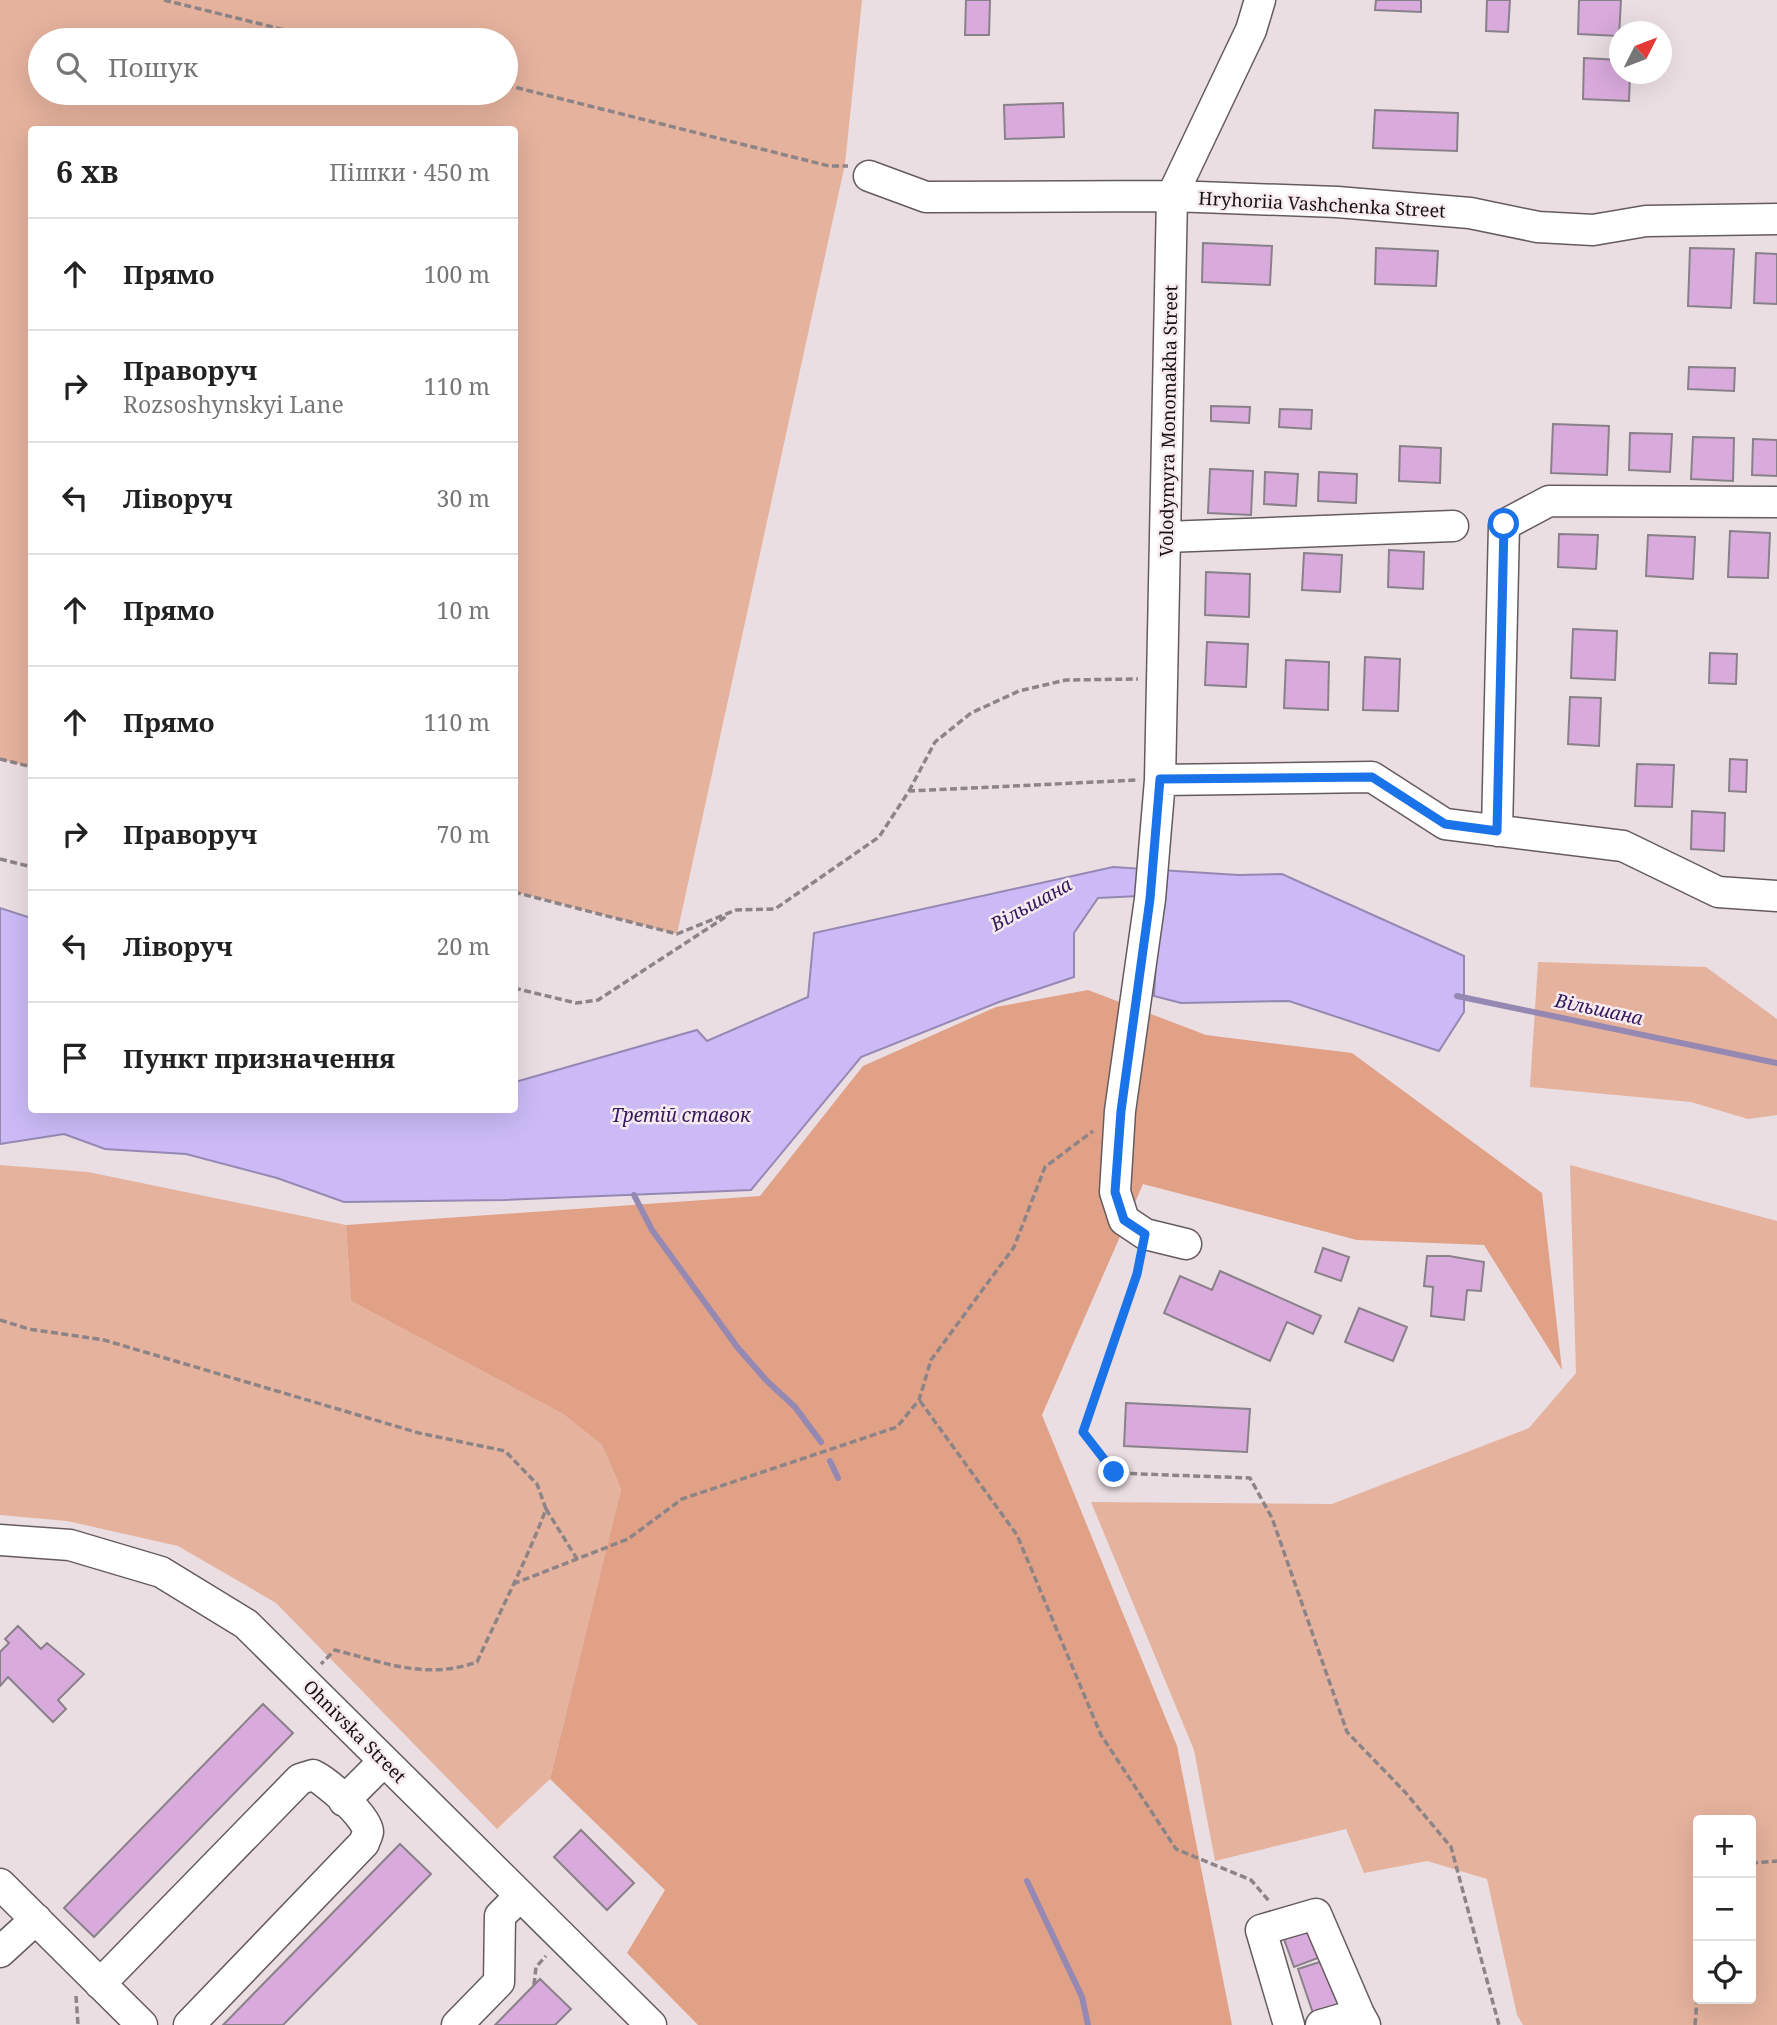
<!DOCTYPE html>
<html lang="uk">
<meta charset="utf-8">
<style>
body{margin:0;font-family:"Noto Serif",serif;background:#f6f6f6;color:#222}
.controls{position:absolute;right:21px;bottom:21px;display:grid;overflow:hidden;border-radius:7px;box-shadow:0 7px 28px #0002}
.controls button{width:63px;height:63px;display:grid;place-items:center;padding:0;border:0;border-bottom:2px solid #e0e0e0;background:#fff;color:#222;font:35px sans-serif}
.compass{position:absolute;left:1609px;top:21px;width:63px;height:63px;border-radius:50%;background:#fff;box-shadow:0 7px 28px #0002;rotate:48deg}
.stop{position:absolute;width:21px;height:21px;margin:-16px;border:5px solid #1a73e8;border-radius:50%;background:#fff}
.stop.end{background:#1a73e8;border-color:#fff;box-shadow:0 2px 7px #0008}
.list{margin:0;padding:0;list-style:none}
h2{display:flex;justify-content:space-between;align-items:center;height:91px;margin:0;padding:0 28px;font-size:30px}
h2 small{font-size:23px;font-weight:400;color:#767676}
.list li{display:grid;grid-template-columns:46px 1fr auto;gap:21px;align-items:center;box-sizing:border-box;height:112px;padding:0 28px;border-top:2px solid #e0e0e0}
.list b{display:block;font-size:26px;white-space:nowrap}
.list p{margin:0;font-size:23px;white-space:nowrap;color:#767676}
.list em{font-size:23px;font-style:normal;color:#767676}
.icon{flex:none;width:38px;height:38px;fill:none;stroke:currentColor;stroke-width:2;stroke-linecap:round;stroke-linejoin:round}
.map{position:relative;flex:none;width:1777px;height:2025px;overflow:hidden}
.search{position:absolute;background:#fff;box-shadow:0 7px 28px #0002;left:28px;top:28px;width:490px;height:77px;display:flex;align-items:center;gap:18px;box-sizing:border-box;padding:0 24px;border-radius:38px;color:#767676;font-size:26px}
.panel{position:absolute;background:#fff;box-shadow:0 7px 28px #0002;left:28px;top:126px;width:490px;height:987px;border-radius:7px}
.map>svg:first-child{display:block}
.green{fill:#e5b29d;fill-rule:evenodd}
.forest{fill:#e0a187}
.water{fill:#cbbaf6;stroke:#9588b2;stroke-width:2}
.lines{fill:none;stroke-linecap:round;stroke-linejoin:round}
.stream{stroke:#9588b2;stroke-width:6}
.building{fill:#d9abdc;stroke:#898189;stroke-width:2}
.minor-casing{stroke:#655b5f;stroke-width:33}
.path{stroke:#8c8487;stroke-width:3.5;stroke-dasharray:7 3.5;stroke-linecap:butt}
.minor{stroke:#fff;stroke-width:30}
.route{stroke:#1a73e8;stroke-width:9}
.labels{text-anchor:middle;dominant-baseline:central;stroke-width:5;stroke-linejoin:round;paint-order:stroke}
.street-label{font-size:18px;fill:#161213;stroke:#f7ebf0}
.water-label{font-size:19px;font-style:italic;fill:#34195c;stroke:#f7ebf0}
</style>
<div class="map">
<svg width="1777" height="2025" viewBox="0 0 1777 2025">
<rect width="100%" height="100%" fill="#eadee3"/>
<path class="green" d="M0,0H862L845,164L677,934L515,892L514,130H32L31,767L0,759ZM506,40V93H40V40Z
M1538,962L1706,967L1777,1019V1115L1748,1119L1691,1102L1530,1087Z
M0,1165L88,1172L346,1225L351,1301L563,1414L602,1445L621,1489L550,1779L497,1829L276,1603L178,1546L67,1521L0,1515Z
M1570,1165L1777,1221V2025H1523L1517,2015L1487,1879L1427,1861L1364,1873L1346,1829L1215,1861L1194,1750L1091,1502L1332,1504L1529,1428L1576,1373ZM1698,1820H1751V1999H1698Z"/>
<path class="forest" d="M1088,990L1206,1035L1352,1053L1542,1193L1562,1370L1484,1245L1357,1240L1143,1184L1042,1415L1177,1746L1232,2025H698L627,1953L665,1890L550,1779L621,1489L602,1445L563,1414L351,1301L346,1225L760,1196L863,1066L996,1007Z"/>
<path class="water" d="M1113,867L1238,875L1282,874L1464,956V1012L1439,1051L1289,1001L1181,1003L1154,996L1160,895L1098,898L1074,933V977L999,1002L861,1057L751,1190L503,1200L344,1202L277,1178L186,1154L105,1149L64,1134L0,1144V908L31,918L32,1110H514L515,1082L697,1030L707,1041L808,997L814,933Z"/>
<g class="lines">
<path class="stream" d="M1457,996L1777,1063
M634,1195L652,1230L738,1348L767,1381L795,1407L821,1442
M830,1461L838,1478
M1027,1881L1082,1997L1088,2025"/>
</g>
<path class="building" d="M966,0H990L989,35H965Z
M1376,0H1421V12L1375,10Z
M1487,0H1510L1508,32L1486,31Z
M1579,0H1621L1619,36L1578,34Z
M1584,58L1620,60V74H1630L1629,101L1583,99Z
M1063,103L1064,137L1005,139L1004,105Z
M1375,110L1458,113L1457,151L1373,148Z
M1203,243L1272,246L1270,285L1202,282Z
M1376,248L1438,251L1436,286L1375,284Z
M1690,248L1734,249L1731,308L1688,306Z
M1756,253L1777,254V304L1754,303Z
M1689,367L1735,368L1734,391L1688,389Z
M1211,406L1250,407L1249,423L1211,421Z
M1280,409L1312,410L1311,429L1279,427Z
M1553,424L1609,426L1607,475L1551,473Z
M1630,433L1672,434L1670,472L1629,470Z
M1693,437L1734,438L1733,481L1691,479Z
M1753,439L1777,440V476L1752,475Z
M1400,446L1441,448L1440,483L1399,481Z
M1210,469L1253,471L1251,515L1208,513Z
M1265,472L1298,474L1296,506L1264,504Z
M1319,472L1357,474L1356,503L1318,501Z
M1730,531L1770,533L1768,578L1728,577Z
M1559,534L1598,535L1596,569L1558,567Z
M1648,535L1695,537L1693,579L1646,576Z
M1389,550L1424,552L1423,589L1388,587Z
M1304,553L1342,555L1340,592L1302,590Z
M1206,572L1250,574L1249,617L1205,615Z
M1573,629L1617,631L1615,680L1571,678Z
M1207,642L1248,644L1246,687L1205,685Z
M1710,653L1737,654L1736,684L1709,683Z
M1365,657L1400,659L1398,711L1363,710Z
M1286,660L1329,662L1328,710L1284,708Z
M1570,697L1601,698L1599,746L1568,744Z
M1730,759L1747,760L1746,792L1729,791Z
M1637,764L1674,765L1672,807L1635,806Z
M1692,811L1725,813L1724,851L1691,849Z
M1323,1248L1349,1257L1341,1281L1315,1272Z
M1427,1256H1449L1484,1262L1481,1291L1467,1290L1464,1320L1431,1316L1433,1287L1424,1286Z
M1220,1271L1321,1316L1313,1334L1287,1322L1270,1361L1164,1313L1180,1276L1212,1290Z
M1359,1308L1407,1327L1393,1361L1345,1342Z
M1126,1403L1250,1409L1247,1452L1124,1446Z
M18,1626L41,1649L47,1643L84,1674L58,1700L66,1709L53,1722L8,1677L0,1686V1652L9,1643L5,1639Z
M263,1704L293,1733L94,1937L64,1908Z
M581,1830L634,1883L607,1910L554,1857Z
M400,1844L431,1874L283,2025H223Z
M1315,1927L1326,1955L1294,1967L1284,1939Z
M1326,1960L1348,2025H1317L1298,1969Z
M540,1979L571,2009L555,2025H495Z"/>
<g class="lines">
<g class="minor-casing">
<path id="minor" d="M869,176L926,197L1172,196L1337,202L1470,213L1538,227L1593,230L1646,221L1777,219
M1165,537L1453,526
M1160,780L1372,777L1445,824L1623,846L1718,892L1777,896
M1497,831L1504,525L1549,501L1777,502
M1186,1244L1145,1234L1124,1220L1115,1192L1120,1111L1150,899L1160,780L1172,196L1251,30L1260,0
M0,1540L70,1545L161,1572L246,1624L651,2025
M344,1801L384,1761
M0,1884L142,2025
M0,1952L36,1919
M100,1984L300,1779L313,1775C326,1781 368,1817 368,1832C368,1834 364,1842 364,1843L189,2025
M457,2025L499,1982L500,1916L520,1896
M1289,2025L1261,1930L1316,1914L1359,2014
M1321,2025L1359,2014L1365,2025"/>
</g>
<path class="path" d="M164,0L325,40
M506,85L829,166H848
M0,759L32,767
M909,791L935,742L971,713L1019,691L1066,680L1138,679
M0,859L32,867
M514,892L677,934L736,910L775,909L879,837L909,791L1137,780
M514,988L576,1003L598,1000L727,916
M1141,1257L1083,1432L1114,1473L1250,1478L1272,1518L1347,1732L1405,1792L1451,1847L1499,2025
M0,1320L29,1329L104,1340L419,1433L505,1451L537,1484L546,1509C526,1562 500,1611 477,1662C427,1680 385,1663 335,1650L321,1664
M920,1401L1017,1535L1101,1735L1176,1849L1251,1880L1270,1902
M546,1509L577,1559
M513,1584L628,1539L682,1499L897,1427L919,1400L931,1360L1014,1247L1045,1167L1093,1131
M1751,1863L1777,1861
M534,1985L536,1967L546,1956
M76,1996L78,2025
M1695,2025L1698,1987"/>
<use href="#minor" class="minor"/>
</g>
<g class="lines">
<path class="route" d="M1114,1472L1083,1432L1137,1274L1145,1234L1124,1220L1115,1192L1121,1111L1150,899L1160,779L1372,777L1445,824L1497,831L1504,524"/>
</g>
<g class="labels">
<g class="street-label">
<text transform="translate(1322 204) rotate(3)">Hryhoriia Vashchenka Street</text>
<text transform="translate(1168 421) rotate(-89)">Volodymyra Monomakha Street</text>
<text transform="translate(355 1731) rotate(45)">Ohnivska Street</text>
</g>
<g class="water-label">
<text transform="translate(1031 904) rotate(-29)">Вільшана</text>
<text transform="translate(1599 1009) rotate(12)">Вільшана</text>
<text x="681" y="1115">Третій ставок</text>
</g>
</g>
</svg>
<div class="controls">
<button>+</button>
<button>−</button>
<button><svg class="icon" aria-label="locate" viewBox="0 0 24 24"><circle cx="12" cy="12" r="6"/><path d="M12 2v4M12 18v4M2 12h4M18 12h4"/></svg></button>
</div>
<svg class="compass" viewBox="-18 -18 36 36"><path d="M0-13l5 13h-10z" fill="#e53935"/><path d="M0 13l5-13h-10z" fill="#767676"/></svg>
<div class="stop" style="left:1504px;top:524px"></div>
<div class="stop end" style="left:1114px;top:1472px"></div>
<div class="search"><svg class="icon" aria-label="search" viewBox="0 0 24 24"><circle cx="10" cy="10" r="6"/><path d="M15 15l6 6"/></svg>Пошук</div>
<section class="panel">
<h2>6 хв<small>Пішки · 450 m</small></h2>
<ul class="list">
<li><svg class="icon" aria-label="ahead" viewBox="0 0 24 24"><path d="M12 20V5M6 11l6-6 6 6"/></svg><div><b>Прямо</b></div><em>100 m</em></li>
<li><svg class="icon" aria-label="right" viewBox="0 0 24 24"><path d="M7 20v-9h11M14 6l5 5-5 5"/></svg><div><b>Праворуч</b><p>Rozsoshynskyi Lane</p></div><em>110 m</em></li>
<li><svg class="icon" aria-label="left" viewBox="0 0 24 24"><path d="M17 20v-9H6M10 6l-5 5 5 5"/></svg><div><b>Ліворуч</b></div><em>30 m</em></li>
<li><svg class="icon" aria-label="ahead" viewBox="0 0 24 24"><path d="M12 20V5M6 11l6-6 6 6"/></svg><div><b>Прямо</b></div><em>10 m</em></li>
<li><svg class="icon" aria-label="ahead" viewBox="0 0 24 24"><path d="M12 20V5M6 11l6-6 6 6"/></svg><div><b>Прямо</b></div><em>110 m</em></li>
<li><svg class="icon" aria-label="right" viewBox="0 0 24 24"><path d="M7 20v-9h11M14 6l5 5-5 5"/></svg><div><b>Праворуч</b></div><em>70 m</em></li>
<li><svg class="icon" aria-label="left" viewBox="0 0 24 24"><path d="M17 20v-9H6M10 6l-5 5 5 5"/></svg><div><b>Ліворуч</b></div><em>20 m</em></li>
<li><svg class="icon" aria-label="arrive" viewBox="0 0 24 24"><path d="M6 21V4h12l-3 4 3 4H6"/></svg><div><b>Пункт призначення</b></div></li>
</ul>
</section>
</div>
